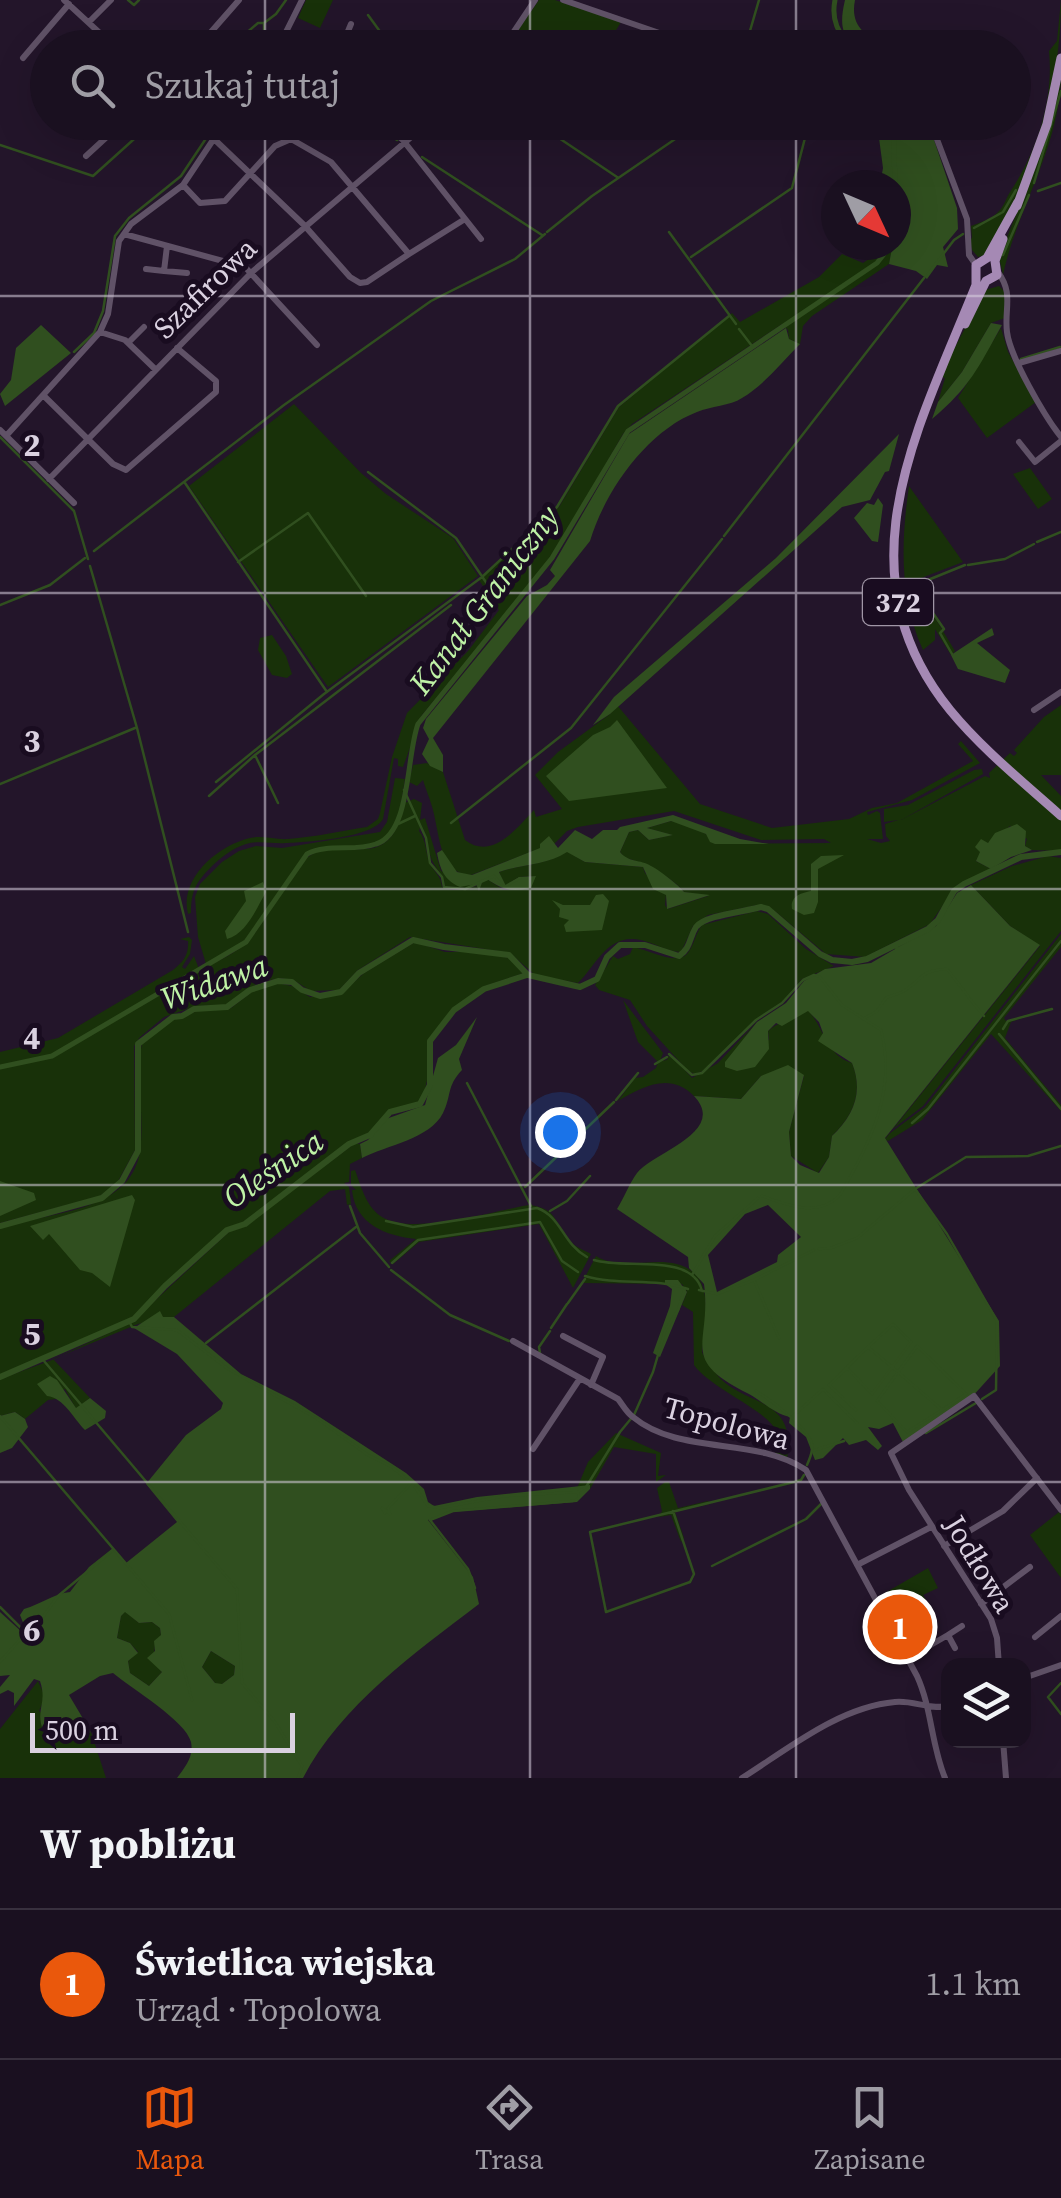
<!DOCTYPE html>
<html lang="pl">
<meta charset="utf-8">
<style>
body{margin:0;font-family:"Source Serif 4",serif;background:#231929;color:#f1f3f6}
.controls{position:absolute;right:30px;bottom:30px;display:grid;overflow:hidden;border-radius:20px;box-shadow:0 10px 40px #0002}
.controls button{width:90px;height:90px;display:grid;place-items:center;padding:0;border:0;border-bottom:2px solid #38303e;background:#1a1020;color:#f1f3f6;font:50px sans-serif}
.compass{position:absolute;left:821px;top:170px;width:90px;height:90px;border-radius:50%;background:#1a1020;box-shadow:0 10px 40px #0002;rotate:134deg}
.scale{position:absolute;left:30px;bottom:25px;width:265px;box-sizing:border-box;padding-left:10px;border:5px solid #dad1e0;border-top:0;font-size:28px;line-height:35px;white-space:nowrap;color:#dad1e0;-webkit-text-stroke:8px #190c20;paint-order:stroke}
.you{position:absolute;left:560px;top:1132px;width:35px;height:35px;margin:-25px;border:8px solid #fff;border-radius:50%;background:#1a73e8;box-shadow:0 0 0 15px #1a73e833}
.badge{display:grid;place-items:center;width:65px;height:65px;border-radius:50%;background:#ea580c;color:#fff;font-size:32px;font-weight:700}
.pin{position:absolute;translate:-50% -50%;border:5px solid #fff;box-shadow:0 2px 10px #0006}
.list{margin:0;padding:0;list-style:none}
h2{display:flex;justify-content:space-between;align-items:center;height:130px;margin:0;padding:0 40px;font-size:42px}
h2 small{font-size:32px;font-weight:400;color:#9f9da5}
.list li{display:grid;grid-template-columns:65px 1fr auto;gap:30px;align-items:center;box-sizing:border-box;height:150px;padding:0 40px;border-top:2px solid #38303e}
.list b{display:block;font-size:38px;white-space:nowrap}
.list p{margin:0;font-size:32px;white-space:nowrap;color:#9f9da5}
.list em{font-size:32px;font-style:normal;color:#9f9da5}
.icon{flex:none;width:55px;height:55px;fill:none;stroke:currentColor;stroke-width:2;stroke-linecap:round;stroke-linejoin:round}
.map{position:relative;flex:none;width:1061px;height:1778px;overflow:hidden}
.search{position:absolute;background:#1a1020;box-shadow:0 10px 40px #0002;left:30px;right:30px;top:30px;height:110px;display:flex;align-items:center;gap:25px;box-sizing:border-box;padding:0 35px;border-radius:55px;color:#9f9da5;font-size:38px}
.sheet{height:280px;background:#1a1020}
nav{display:flex;justify-content:space-around;align-items:center;box-sizing:border-box;height:140px;border-top:2px solid #38303e;background:#1a1020;font-size:28px;color:#9f9da5}
nav a{display:grid;justify-items:center;gap:5px}
nav .on{color:#ea580c}
.map>svg:first-child{display:block}
.green{fill:#183109}
.forest{fill:#304f1f;fill-rule:evenodd}
.lines{fill:none;stroke-linecap:round;stroke-linejoin:round}
.stream{stroke:#304f1f;stroke-width:2.5}
.canal{stroke:#304f1f;stroke-width:5}
.river{stroke:#304f1f;stroke-width:6}
.minor{stroke:#605267;stroke-width:6}
.major{stroke:#a589b4;stroke-width:9}
.grid{fill:none;stroke:#dad1e0;stroke-width:2.5;stroke-opacity:0.55}
.labels{text-anchor:middle;dominant-baseline:central;stroke-width:10;stroke-linejoin:round;paint-order:stroke}
.shield{fill:#190c20;stroke:#a096a6;stroke-width:2.5}
.shield-label{font-size:28px;font-weight:bold;fill:#dad1e0}
.street-label{font-size:30px;fill:#dad1e0;stroke:#190c20}
.water-label{font-size:32px;font-style:italic;fill:#bff2a6;stroke:#190c20}
.grid-label{font-size:32px;text-anchor:middle;font-weight:bold;fill:#dad1e0;stroke:#190c20;stroke-width:10;stroke-linejoin:round;paint-order:stroke}
</style>
<div class="map">
<svg width="1061" height="1778" viewBox="0 0 1061 1778">
<rect width="100%" height="100%" fill="#23152a"/>
<path class="green" d="M306,0H333L320,28L298,18Z
M539,0H555L621,22L606,47L505,48Z
M1061,0C1061,90 1032,179 985,255L978,257L972,250L969,239L972,238L971,226C979,223 992,219 998,212C1004,207 1006,198 1010,192C1037,152 1054,100 1049,51L1057,41Z
M1061,73C1061,146 1017,208 1003,275L999,257L1024,195Z
M889,245L892,249L889,264L812,316L803,326L800,344L789,339L788,330L782,324L632,424L623,434L551,559L422,715L403,767L398,766V759L394,758L383,819C372,838 308,842 286,843C272,844 260,840 246,844C233,848 223,856 213,865C197,881 191,889 191,913L188,914C179,880 216,846 250,838C263,835 275,840 288,839C315,837 341,831 367,827L378,819L380,813L392,757L407,713L468,651L499,610L479,580L559,507L619,407L732,313L740,322L819,277L842,254L863,263Z
M999,286L1006,293L1005,318L991,323L962,372L938,402L945,378L940,376L985,290Z
M1001,328L1008,352L1036,402L987,438L958,398Z
M294,404L361,473L386,494L453,538L478,576L328,687L189,486Z
M1030,468L1052,499L1038,509L1013,474Z
M909,486L963,562L921,578L915,581L910,592L925,612L919,601L923,598L955,651L951,655L935,629V640L923,650C899,597 901,542 909,486Z
M272,635L286,656L292,674L287,678L272,675L258,650L260,638Z
M617,705L700,804L772,828L849,819L872,808L897,803L973,761L958,744L961,741L980,763L912,800L867,812L868,815L877,811L880,813L883,839H867L881,843L890,841L886,836L885,824L898,820L884,822V809L908,805L974,770L982,769L983,774L901,820L985,776L990,778L989,773L1010,753L1014,756L1017,753L1014,750L1044,717L1061,705V775H1041L1061,796V851L1032,850L1025,846L1027,839L1010,826L988,843L976,861L991,869L957,885L930,924L865,957L826,954L776,912L766,906L757,905L708,915L693,926L681,952C667,952 655,943 641,940C607,933 596,966 578,983L535,975L510,953L410,937L358,970L339,990L311,991L295,981L281,978L259,982L226,1005L196,1006L164,1017L140,1037L134,1046L135,1150L117,1183L100,1196L0,1223V1068L23,1063L0,1066V1052L58,1038L173,970C183,962 189,955 188,941L180,939L189,937L192,940L190,954L182,967L185,969L194,956L199,969L181,982L202,970L204,979V968C219,960 239,952 250,939C271,915 283,877 308,857C341,831 390,880 404,803L414,799L422,803L420,820L425,818L441,871L476,884L465,888L445,886C443,875 439,873 434,864C427,853 429,837 421,825L419,831C427,841 425,852 430,864C435,873 441,876 442,887C454,892 465,890 477,886L479,891L483,879H487L504,890L530,888L535,876L519,877L505,886L499,872C522,864 548,865 567,851L585,862L643,867L645,873L666,895L665,905L668,909L708,896L684,892C675,879 642,861 625,858L620,852L629,832L638,830L649,840L672,835L647,828L671,821L684,823L706,834L715,844L831,843L824,839L761,840L674,811L578,827L567,831L553,845L551,839L541,848L471,875C442,874 440,842 435,819C433,806 427,793 423,780L417,786L409,782L413,765L427,763L443,772L465,840C492,861 517,828 534,810L536,817L562,809L535,775L558,752L610,714Z
M395,778L405,779L399,816L387,838C363,852 335,845 309,851L246,941L206,964L198,937L195,897L200,884L222,862L239,851L256,846L282,848L380,832L387,822Z
M1048,856L1061,858V931L923,1106L893,1129L1040,946L1010,926L971,885L1012,866Z
M757,911L768,914L806,949L834,966L802,979L782,1002L756,1019L703,1071L695,1074L688,1071L647,1026L630,1000L599,990L595,985L613,956L618,959L630,954L633,947C648,949 675,966 687,954C694,946 695,934 702,925Z
M1061,934V947L1004,1018L1006,1021L1053,1007L1011,1022L1005,1038L1061,1105V1111L991,1034L922,1120L888,1141L885,1139L889,1134L925,1107Z
M415,942L445,952H474L510,958L524,973L485,986L458,1004L429,1038L430,1066L423,1099L412,1107L387,1113L372,1131L348,1143L246,1222C199,1238 172,1287 134,1316C104,1340 49,1353 15,1372L0,1376V1228C45,1212 131,1214 140,1151C145,1116 135,1078 142,1043L167,1022L200,1010L231,1008L253,991L277,983L292,986L310,997L340,995L364,973Z
M623,1000L663,1053L660,1061L667,1060L669,1056L673,1057L692,1078L718,1063L757,1022L746,1035L737,1071L748,1067L769,1039L768,1031C780,1020 795,1020 808,1010C825,1029 826,1055 852,1063C864,1092 853,1116 832,1136L829,1157L818,1173L791,1156L789,1132L804,1076H761L741,1099L694,1096C670,1071 642,1087 618,1101L635,1078L643,1077L656,1068L658,1062L638,1042Z
M355,1143L360,1144L362,1158L350,1164L349,1182L344,1183L349,1187L351,1204L347,1205L345,1189L330,1191L174,1317L138,1324L53,1359L90,1398L76,1409L65,1389L52,1395L56,1399L48,1400L25,1419L15,1412L0,1416V1379L52,1360L132,1322L230,1231L249,1223Z
M355,1170C361,1186 366,1207 382,1217C413,1236 493,1211 529,1205C560,1209 552,1222 570,1241C575,1247 584,1250 591,1254L573,1288L539,1224L419,1242L393,1264L389,1261L416,1239C386,1236 355,1224 352,1190H356L351,1185V1171Z
M596,1256C624,1274 666,1250 693,1272C710,1286 706,1316 704,1337C704,1338 702,1351 702,1352C704,1358 712,1366 715,1372C740,1408 798,1393 787,1459L775,1456C776,1448 778,1439 776,1432C771,1412 711,1389 694,1365L693,1312L682,1305L687,1292L682,1284L666,1280L665,1284L582,1283Z
M616,1433L661,1453L658,1476L666,1475L656,1482V1454L614,1447L590,1489L589,1486L577,1488L588,1462Z
M665,1482H669L678,1508L708,1501L710,1504L675,1512L684,1538L681,1542L671,1515L659,1517L662,1511L657,1488Z
M1059,1512L1061,1515V1578L1030,1535Z
M928,1568L938,1588L923,1595L934,1614L899,1634L878,1597Z
M125,1611L139,1623L152,1622L160,1628L161,1635L155,1645L153,1661L162,1672L149,1686L130,1673L128,1661L138,1652L130,1643L117,1638L121,1616Z
M211,1651L235,1666L234,1675L222,1684H216L202,1667Z
M38,1681L45,1697L39,1711L75,1740L91,1732L106,1778H0V1729Z"/>
<path class="forest" d="M845,0H855C850,25 864,34 883,47C848,48 836,37 845,0Z
M877,123H922L930,128L957,208L958,229L943,247L948,267L937,265L927,279L916,271L889,264L892,248L889,245H896V185H880L883,168Z
M991,323L1002,325C978,368 970,387 932,419L938,402L962,372Z
M41,325L71,353L5,406L0,394L11,380L16,348Z
M786,328L789,339L800,344C782,362 764,385 742,398C730,406 711,406 697,412C647,431 605,491 590,541L433,738L443,755V772L430,766L422,754L429,739L423,728L426,719L527,596L547,585L555,576L550,570L629,434Z
M899,434L889,471L885,472L870,500L842,507L610,714L593,725L614,697L776,558Z
M878,498L883,505L878,542L872,541L854,518L867,503L874,505Z
M992,628L994,635L977,643L1010,670L1005,683L958,669L951,655Z
M617,720L667,788L569,801L546,776L593,735L610,727Z
M673,815L740,839L769,844H715L710,842L706,834L671,821L647,828L673,835L649,840L638,830L629,832L620,852C629,863 640,859 651,866C658,869 680,886 684,892L710,895L667,909L666,895L653,889L643,867L585,862L567,852C548,865 522,864 499,872L506,886L519,877L536,876L531,888C511,892 503,890 487,879L483,880L479,891L476,884L460,887C444,880 440,869 437,853L442,850L457,872L472,875L540,848V844L549,836L558,848L575,830L592,839L603,830H617L620,827Z
M1017,824L1026,831L1025,846L1032,850L1011,857L991,869L976,861L980,852L975,847L981,839L988,843L995,833Z
M844,855L818,869V902L814,913L804,915L792,909C790,896 801,893 811,891V864L821,856Z
M263,882L266,892C256,909 247,933 227,939L225,931L246,901L244,891Z
M971,885L1010,926L1040,945L885,1138L999,1321L1000,1366L971,1398L903,1442L893,1423L879,1429L868,1427L882,1446L878,1450L866,1440L849,1445L843,1438L823,1458L815,1460L806,1437L789,1423L790,1417C775,1414 763,1402 749,1394C677,1358 712,1346 704,1284L689,1268L688,1257L617,1209C624,1198 629,1184 637,1173C654,1152 728,1132 694,1096L741,1099L761,1076L788,1065L804,1075L789,1132L791,1156L800,1165L819,1173L829,1157L832,1136C853,1116 864,1093 852,1063L818,1041L823,1033L819,1022L808,1011L782,1026L776,1023L768,1031L769,1049L755,1067L737,1071L725,1067V1062L757,1022L786,1003L804,981L825,969L871,963L895,949L896,944L898,947L936,926L957,893ZM768,1205L801,1237L778,1255L777,1262L717,1292L708,1255L745,1214Z
M603,894L609,901L602,930L566,932L564,925L569,920L559,917L560,909L552,900L563,905H590L596,895Z
M477,1017L459,1059L462,1070C446,1087 452,1095 443,1113C430,1139 387,1145 362,1158L360,1144L368,1140L386,1119L425,1105L438,1058L456,1045Z
M0,1181L34,1193L36,1200L0,1216Z
M132,1195L135,1200L110,1287L92,1273L80,1270L49,1234L43,1240L30,1226Z
M665,1280H678L687,1292L660,1357L653,1353L670,1306L672,1289L665,1284Z
M160,1311L163,1317H174L241,1374L295,1401L406,1473L424,1489L428,1502L434,1506L477,1497L590,1485V1489L577,1502L450,1512L428,1520L473,1577L479,1604C415,1653 341,1705 303,1778H177C185,1767 194,1757 191,1742C186,1721 131,1688 113,1673L100,1676L69,1695L91,1732L75,1740L44,1733C34,1709 48,1705 40,1681L34,1679L14,1706V1693L8,1690L0,1694V1687L10,1675L0,1676V1612L23,1633L24,1625L20,1615L24,1609C41,1604 53,1594 70,1592L89,1567L113,1548L126,1563L177,1522L146,1484L186,1435L221,1409L223,1403L177,1354L134,1328ZM125,1612L139,1623L152,1622L160,1628L161,1635L154,1641L155,1651L147,1658L162,1672L149,1686L130,1673L128,1661L138,1653L130,1643L117,1638L121,1616ZM211,1651L235,1666L234,1675L222,1684L215,1683L202,1667Z
M50,1376L57,1380L76,1408L90,1398L106,1411L105,1418L85,1430C73,1418 64,1398 47,1396L37,1384Z
M15,1412L25,1419L28,1427L12,1448L0,1453V1416Z"/>
<g class="lines">
<path class="stream" d="M128,0L134,5L139,0
M368,15L392,48
M229,48L258,23H263
M264,48V23L276,14L286,0
M745,48L759,0
M369,122L397,140
M535,122L617,177
M0,145L93,176L153,122
M422,157L542,235
M1034,183L1061,91
M1038,191L1061,183
M974,228L1003,212L1016,190
M547,232L592,196L700,122
M669,232L736,324
M1003,255L1029,195
M691,257L792,188L805,138
M928,274L954,240L963,234
M739,329L752,346
M74,352L94,333L103,311L115,236L129,218L181,176L217,122
M1021,359L1060,347
M0,437L74,511L88,559
M368,472L456,538L498,600
M185,483L327,692
M724,536L924,278
M1037,542L1061,532
M94,551L284,405L431,301L515,259L545,234
M238,562L308,513L366,596
M968,565L1005,559L1034,544
M90,566L137,728L188,932
M0,605L50,585L85,558
M952,654L940,633L944,629L917,590L923,582L965,565
M255,755L278,803
M216,782L324,694L482,577L557,507L618,406L729,316
M0,784L135,728
M404,790L426,838L430,863L442,877L444,887L465,889L494,876L504,887L520,878
M209,796L255,755L451,605
M451,823L571,728L722,539
M398,824L415,816
M969,998L984,1016
M863,1019L877,1011L886,998C891,995 897,995 902,992C922,981 919,970 947,969L968,996
M1003,1029L1008,1021L1052,1009
M999,1034L1061,1109
M669,1054L692,1075L702,1073L756,1020L782,1003L803,980L814,975L820,977L842,1005L881,1030C897,1092 870,1142 840,1195C818,1218 787,1205 762,1196
M655,1064L667,1057
M467,1083L531,1206
M616,1100L638,1073
M912,1123L928,1109L1061,941
M525,1187L614,1102
M915,1189L947,1234L997,1321L996,1390L982,1399
M350,1206L360,1233L389,1267
M550,1211L567,1201L590,1176
M386,1221L413,1227L537,1208C562,1217 562,1243 587,1257
M819,1249L831,1248L857,1238L915,1189L966,1157L1028,1156L1061,1146
M594,1260C624,1270 693,1252 702,1291
M392,1263L418,1240L540,1222L562,1261L578,1272
M391,1270L450,1315L509,1341
M692,1275L715,1236L758,1198
M585,1276C619,1286 654,1277 688,1289
M699,1290L717,1294L754,1280
M568,1303L585,1279
M129,1321L132,1327L177,1330L228,1369L316,1418L368,1455L392,1467L411,1483L406,1489
M551,1328L567,1304
M779,1338L754,1280L814,1250
M206,1343L356,1227
M540,1353L539,1347L550,1331
M44,1361L237,1589L242,1683L275,1722L302,1766L298,1778
M847,1368L872,1394L911,1342L893,1324L868,1347L898,1372L942,1410L966,1394L917,1346L877,1401L907,1432L942,1410
M756,1391C771,1400 804,1425 811,1441C814,1449 810,1458 807,1465
M856,1410L829,1385L867,1348
M0,1416L169,1614L192,1700
M793,1416L823,1389L857,1423
M926,1433L976,1403
M812,1451L844,1441
M415,1487L428,1506L440,1508L505,1496L578,1492L586,1487L620,1432L634,1415L653,1372L665,1331L678,1310L685,1288
M673,1511L694,1574L690,1582L606,1612L590,1532L794,1482L801,1480L804,1475
M385,1513L382,1508L390,1514L388,1508L404,1491
M712,1566L806,1519L822,1503
M475,1588L468,1569L430,1520L453,1511L573,1501L579,1498L578,1492
M0,1607L22,1629
M26,1633L40,1621L58,1596L112,1551
M0,1662L24,1635
M1061,1683L1048,1697L1061,1714"/>
<path class="canal" d="M835,0C831,20 838,34 853,48
M893,122L896,212
M0,1067L52,1056L246,942L307,854C328,843 354,852 376,844C411,833 406,756 418,724L552,558L628,431L877,263L891,245"/>
<path class="river" d="M0,1226L102,1198L122,1181L138,1151V1044L173,1017L182,1016L194,1009L227,1007L250,990L278,981L292,982L302,990L320,996L341,992L359,973L413,940L444,947L509,955L528,975L580,987L597,979L607,957L620,945H645L679,956C691,948 689,938 696,927C705,915 744,912 761,907L768,909L820,954L832,960L852,962L867,959L928,929L938,920L954,891L964,884L1021,857L1061,852
M0,1377L134,1319L165,1286L227,1230L245,1224L349,1144L370,1135L390,1112L420,1104L430,1085V1041L454,1010L484,989L527,975"/>
<path class="minor" d="M64,0L116,48
M563,0L703,48
M90,21L111,0
M197,48L239,0
M278,48L302,0
M341,48L351,24
M503,48L535,0
M23,58L69,4
M379,122L402,139L481,239
M926,122L935,134L967,219L969,255L976,265
M213,138L304,225L350,277L360,283L367,282L409,254
M86,156L123,122
M183,185L200,203L225,201L275,146L291,139L331,162L409,254L465,219
M124,234L245,267L317,345
M146,269L164,271L167,246
M164,271L187,273
M998,272C1014,294 1004,309 1007,332C1010,357 1045,417 1061,437
M100,332L125,340L155,369
M128,343L144,327
M1019,363L1061,351
M43,395L113,464L126,470L216,392V381L177,348
M0,430L74,503
M6,436L100,332L108,314L119,241L131,224L183,185L225,122
M1019,442L1035,462L1061,441
M49,479L252,272L429,122
M1034,710L1061,692
M563,1336L603,1357L591,1385
M513,1341L618,1399C623,1405 626,1412 633,1417C680,1456 756,1436 806,1470L917,1676C932,1709 931,1744 945,1778
M533,1449L579,1380
M944,1546L1003,1511L1037,1478
M857,1565L931,1527
M981,1604L1030,1567
M948,1635L962,1626
M1035,1637L1061,1616
M908,1658L948,1635L955,1648
M999,1666L997,1638L991,1619L909,1490L891,1453L974,1396L1061,1510
M1024,1678L1061,1665
M1003,1740L1006,1778
M742,1778C788,1749 839,1707 895,1702C913,1700 930,1710 948,1706"/>
<path class="major" d="M1018,202L987,258L976,265V285C920,425 837,570 950,710C982,749 1023,782 1061,816
M1017,206L1047,124L1061,58
M965,324L986,281L997,275L995,261L1003,239"/>
</g>
<path class="grid" d="M265,0V48M530,0V48M796,0V48M265,122V1778M530,122V1778M796,122V1778M0,296H1061M0,593H1061M0,889H1061M0,1185H1061M0,1482H1061"/>
<g class="labels">
<rect class="shield" x="863" y="579" width="70" height="46" rx="8"/>
<g class="shield-label">
<text x="898" y="602">372</text>
</g>
<g class="street-label">
<text transform="translate(205 288) rotate(-44)">Szafirowa</text>
<text transform="translate(727 1423) rotate(15)">Topolowa</text>
<text transform="translate(980 1564) rotate(59)">Jodłowa</text>
</g>
<g class="water-label">
<text transform="translate(484 600) rotate(-53)">Kanał Graniczny</text>
<text transform="translate(214 982) rotate(-19)">Widawa</text>
<text transform="translate(273 1169) rotate(-34)">Oleśnica</text>
</g>
</g>
<g class="grid-label">
<text x="32" y="456">2</text>
<text x="32" y="752">3</text>
<text x="32" y="1049">4</text>
<text x="32" y="1345">5</text>
<text x="32" y="1641">6</text>
</g>
</svg>
<div class="controls">
<button><svg class="icon" aria-label="layers" viewBox="0 0 24 24"><path d="M12 4l9 5-9 5-9-5zM3 14l9 5 9-5"/></svg></button>
</div>
<svg class="compass" viewBox="-18 -18 36 36"><path d="M0-13l5 13h-10z" fill="#e53935"/><path d="M0 13l5-13h-10z" fill="#9f9da5"/></svg>
<div class="scale">500 m</div>
<div class="you"></div>
<div class="pin badge" style="left:900px;top:1627px">1</div>
<div class="search"><svg class="icon" aria-label="search" viewBox="0 0 24 24"><circle cx="10" cy="10" r="6"/><path d="M15 15l6 6"/></svg>Szukaj tutaj</div>
</div>
<section class="sheet">
<h2>W pobliżu<small></small></h2>
<ul class="list">
<li><span class="badge">1</span><div><b>Świetlica wiejska</b><p>Urząd · Topolowa</p></div><em>1.1 km</em></li>
</ul>
</section>
<nav>
<a class="on"><svg class="icon" aria-label="map" viewBox="0 0 24 24"><path d="M3 6l6-2 6 2 6-2v14l-6 2-6-2-6 2zM9 4v14M15 6v14"/></svg>Mapa</a>
<a><svg class="icon" aria-label="directions" viewBox="0 0 24 24"><path d="M12 3l9 9-9 9-9-9zM9 14v-3h6M13 9l2 2-2 2"/></svg>Trasa</a>
<a><svg class="icon" aria-label="saved" viewBox="0 0 24 24"><path d="M7 4h10v16l-5-4-5 4z"/></svg>Zapisane</a>
</nav>
